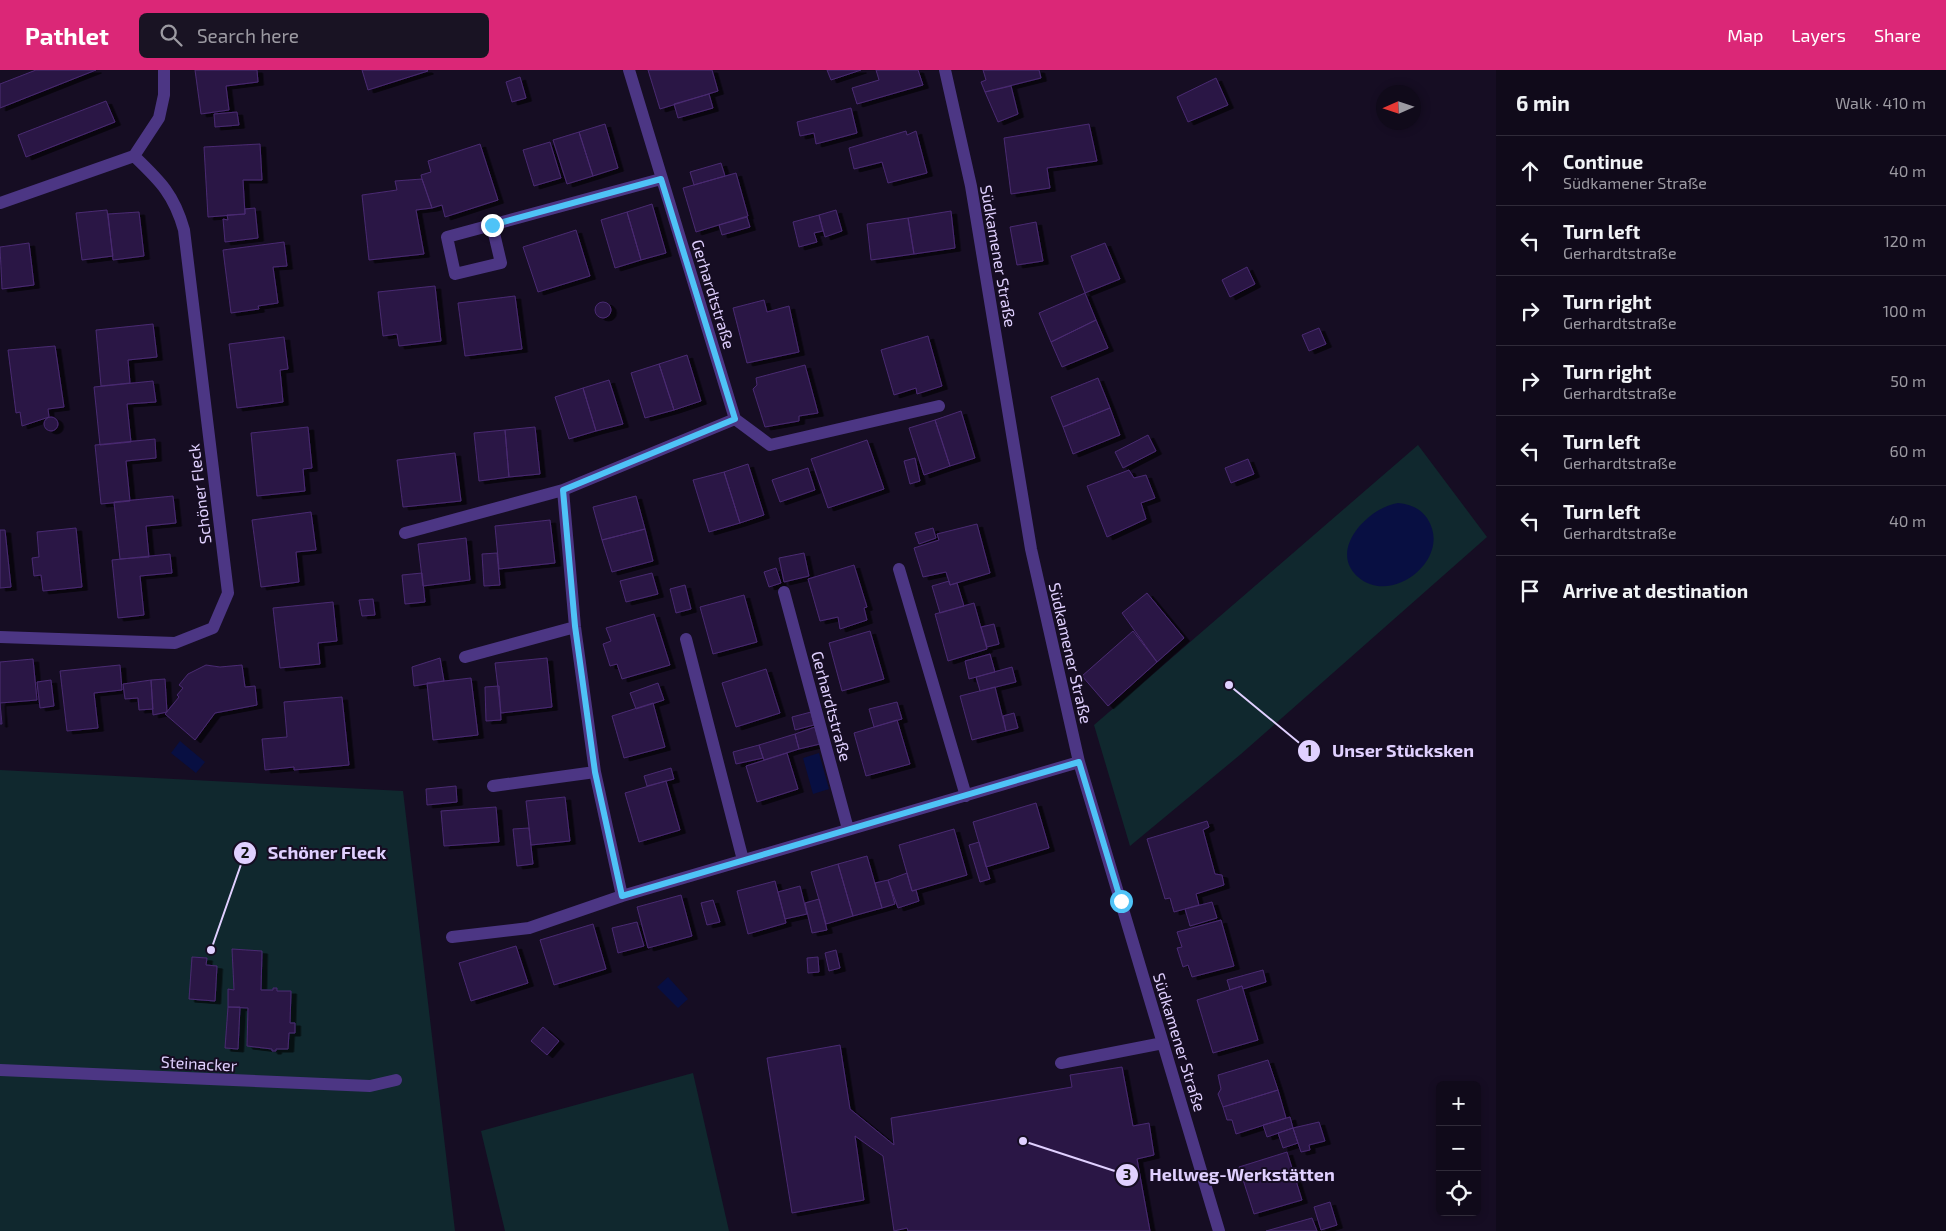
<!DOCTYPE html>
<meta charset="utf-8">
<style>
body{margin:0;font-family:"Exo 2",sans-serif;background:#191323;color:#f1f3f6}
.controls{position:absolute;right:15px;bottom:15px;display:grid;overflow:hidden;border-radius:8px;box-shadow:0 2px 8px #0003}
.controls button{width:45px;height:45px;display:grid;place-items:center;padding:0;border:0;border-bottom:1px solid #302b39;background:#100a1a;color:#f1f3f6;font:25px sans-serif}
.compass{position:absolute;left:1376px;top:15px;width:45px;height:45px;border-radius:50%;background:#100a1a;box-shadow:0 2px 8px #0003;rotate:267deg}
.stop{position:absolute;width:15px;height:15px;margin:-11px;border:4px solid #4fc3f7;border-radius:50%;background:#fff}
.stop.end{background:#4fc3f7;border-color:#fff;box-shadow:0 1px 5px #0008}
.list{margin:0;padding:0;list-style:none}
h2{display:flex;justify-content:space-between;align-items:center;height:65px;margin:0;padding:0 20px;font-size:21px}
h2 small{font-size:16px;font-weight:400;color:#9c9aa2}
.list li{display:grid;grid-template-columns:32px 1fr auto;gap:15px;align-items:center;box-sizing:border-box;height:70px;padding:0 20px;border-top:1px solid #302b39}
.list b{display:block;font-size:19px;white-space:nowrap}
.list p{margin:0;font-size:16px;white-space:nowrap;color:#9c9aa2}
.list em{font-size:16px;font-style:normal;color:#9c9aa2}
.icon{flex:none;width:28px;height:28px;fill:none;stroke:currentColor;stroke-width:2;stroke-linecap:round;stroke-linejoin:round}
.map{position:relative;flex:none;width:1496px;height:1161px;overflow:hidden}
header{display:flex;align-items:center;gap:30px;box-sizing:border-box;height:70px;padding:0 25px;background:#db2777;color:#fff}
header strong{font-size:24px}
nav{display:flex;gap:28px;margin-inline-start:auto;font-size:18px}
.search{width:350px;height:45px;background:#191323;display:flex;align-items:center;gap:12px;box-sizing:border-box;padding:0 18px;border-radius:8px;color:#9c9aa2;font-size:19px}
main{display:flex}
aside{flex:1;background:#100a1a}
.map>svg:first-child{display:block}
.green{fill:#10282e}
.water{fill:#080f42}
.building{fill:#2c1845;stroke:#492a72;filter:url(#shadow)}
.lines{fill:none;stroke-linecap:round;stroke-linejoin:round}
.minor{stroke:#4c3684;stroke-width:12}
.route{stroke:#4fc3f7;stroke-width:6}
.labels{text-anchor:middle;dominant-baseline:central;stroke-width:4;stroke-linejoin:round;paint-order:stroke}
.street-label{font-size:16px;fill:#e0d0ff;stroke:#160d23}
.leader{fill:none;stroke:#e0d0ff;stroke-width:2}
.callout-dot{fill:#e0d0ff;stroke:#160d23;stroke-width:2}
.mark-label{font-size:15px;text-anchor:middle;font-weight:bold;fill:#111}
.callout-label{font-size:18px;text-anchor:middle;font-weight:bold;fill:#e0d0ff;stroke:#160d23;stroke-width:4;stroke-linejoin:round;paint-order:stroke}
</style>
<header>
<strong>Pathlet</strong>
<div class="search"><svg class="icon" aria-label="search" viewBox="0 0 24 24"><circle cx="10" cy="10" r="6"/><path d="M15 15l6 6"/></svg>Search here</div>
<nav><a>Map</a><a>Layers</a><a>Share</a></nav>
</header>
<main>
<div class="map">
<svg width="1496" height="1161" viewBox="0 0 1496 1161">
<defs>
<filter id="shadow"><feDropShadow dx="5.5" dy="3" stdDeviation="0" flood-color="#0009"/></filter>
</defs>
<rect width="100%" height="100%" fill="#160d23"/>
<path class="green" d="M1418,375L1487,467L1241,684L1130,776L1094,655Z
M0,700L403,721L455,1161H0Z
M693,1003L729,1161H505L481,1061Z"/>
<path class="water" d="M1398,433C1410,434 1420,438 1427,448C1454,488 1392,537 1358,507C1327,480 1369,437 1398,433Z
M180,671L205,692L196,703L171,683Z
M819,683L829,719L813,724L803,688Z
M668,907L688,929L678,938L657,917Z"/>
<path class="building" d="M36,0H96L0,38V14Z
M195,0H257L258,12L226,16L229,40L201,44Z
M362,0H427L428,1L368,20Z
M648,0H712L718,21L660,39Z
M827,0H861L831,10Z
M876,0H918L923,15L857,34L852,18L879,10Z
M983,0H1039L1041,8L985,22L981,12L986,10Z
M520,7L526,28L512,32L506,12Z
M1216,8L1228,35L1188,52L1177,27Z
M1011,16L1018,44L998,52L985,22Z
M709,24L713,38L678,48L674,34Z
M106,31L115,52L26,87L18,65Z
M851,38L857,63L816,74L814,63L800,66L797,52Z
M237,42L239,55L215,57L214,44Z
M605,54L618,98L593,106L579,62Z
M1089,54L1097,91L1047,98L1050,118L1011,124L1004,68Z
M906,61L907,65L916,61L927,103L888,113L882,92L854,99L849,78Z
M579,62L593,106L567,114L553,70Z
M550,72L561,108L534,116L523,80Z
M260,74L262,110H243L245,144L208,147L204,77Z
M480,74L498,130L445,147L442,135L432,138L422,109L421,105L431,102L428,91Z
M721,93L725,106L694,115L690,102Z
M736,103L748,146L696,162L683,118Z
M422,109L432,138L416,140L424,184L369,190L362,125L397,120L395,111Z
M652,134L666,183L641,190L627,142Z
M255,138L258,168L225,172L223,149L228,150L227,145L245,144V139Z
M107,140L113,186L82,190L76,143Z
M836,140L842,161L825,167L819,145Z
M951,141L955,178L914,184L908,148Z
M139,142L144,186L113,190L108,144Z
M627,142L641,190L615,198L601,150Z
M819,145L823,161L814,163L817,172L799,177L793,152Z
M747,147L750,157L722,165L719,155Z
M908,148L914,184L871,190L867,154Z
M1036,152L1043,191L1017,195L1010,157Z
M576,160L590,206L538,222L523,177Z
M284,172L287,196L273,197L278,233L258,236L259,239L231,243L223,180Z
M29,173L34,215L2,219L0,177Z
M1105,173L1120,209L1085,223L1071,186Z
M1247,197L1255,214L1230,227L1222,210Z
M435,216L441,271L399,276L397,264L383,266L378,222Z
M1085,223L1096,250L1051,272L1039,243Z
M515,226L522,279L465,286L458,233Z
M764,230L767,242L789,236L799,282L747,293L733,238Z
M595 240a8 8 0 1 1 16 0a8 8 0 1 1-16 0Z
M1096,250L1108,278L1062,297L1051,272Z
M153,254L157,287L128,290L130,313L101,316L96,260Z
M1319,258L1326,274L1309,281L1302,265Z
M928,266L942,316L917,324L916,318L894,325L881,280Z
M284,267L288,299L280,300L283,332L237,338L229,274Z
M55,276L64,337L48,339L49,347L22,356L20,342L16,343L8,280Z
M687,285L701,331L674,340L659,294Z
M659,294L674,340L645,348L631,303Z
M805,295L818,343L799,346V351L765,357L753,319L757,315L756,308Z
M1098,308L1110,338L1063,357L1051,327Z
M609,310L623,354L596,361L583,318Z
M153,311L156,332L127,334L131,372L100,375L94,317Z
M583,318L596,361L569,369L555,327Z
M1110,338L1120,365L1073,384L1063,357Z
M961,341L975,388L950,396L935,350Z
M44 354a7 7 0 1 1 14 0a7 7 0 1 1-14 0Z
M935,350L950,396L924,405L909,358Z
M308,357L312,398L303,399L305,421L257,426L251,363Z
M535,357L540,404L509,407L505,360Z
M505,360L509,407L479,411L474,363Z
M1148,365L1156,381L1123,398L1115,382Z
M155,369L156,388L126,391L130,431L101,434L95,375Z
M867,370L884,419L828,438L811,389Z
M455,383L461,431L403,437L397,390Z
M915,388L920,411L910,414L904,391Z
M1248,389L1254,404L1231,413L1225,398Z
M748,394L764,445L740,453L724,402Z
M808,398L815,420L780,432L772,410Z
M1129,400L1134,408L1146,405L1155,428L1141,433L1146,449L1107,467L1087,416Z
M724,402L740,453L709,462L693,410Z
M173,426L176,453L146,456L149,487L120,489L114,432Z
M636,426L645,459L602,470L593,437Z
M311,442L316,480L296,482L299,512L261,517L252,450Z
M550,450L555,493L499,499L495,456Z
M977,454L990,503L950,515L946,502L923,507L914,478L939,470L937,464Z
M76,458L82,517L43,521L41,505L34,506L32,488L39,487L37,462Z
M933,458L936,468L919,474L915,463Z
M645,459L653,491L612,502L602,470Z
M0,460H5L11,517L0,518Z
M466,468L470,510L423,516L418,474Z
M497,483L500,515L484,516L482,484Z
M804,483L809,506L784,512L779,488Z
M170,484L172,503L140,506L144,545L118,548L112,490Z
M854,495L867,537L864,538L867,550L840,559L838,547L820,551L808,509Z
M776,498L781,513L769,517L764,502Z
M422,503L425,532L405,534L402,505Z
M652,503L658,524L626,532L620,511Z
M949,511L950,515L957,513L964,536L940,543L932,516Z
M685,515L691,539L676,543L670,519Z
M1147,523L1184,568L1157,592L1122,543Z
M744,525L757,572L713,584L700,537Z
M373,529L375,545L362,546L359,530Z
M333,532L337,571L318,573L320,594L280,598L273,538Z
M974,533L987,579L948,591L935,544Z
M654,544L670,595L622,609L617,594L610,596L603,574L611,571L606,558Z
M994,554L999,574L987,577L981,557Z
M870,561L884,609L842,621L829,573Z
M1133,561L1157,592L1108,636L1082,606Z
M990,584L995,602L969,609L965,591Z
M440,588L444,611L414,616L412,597Z
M547,588L552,637L501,643L495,593Z
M33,589L37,630L0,633L2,654H0V592Z
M120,595L122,620L94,623L98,658L67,661L60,601Z
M206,595L220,597L242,595L245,617L255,616L257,635L215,643L195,670L165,644L179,627L177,625L183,618L179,615L188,604Z
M1012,597L1016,612L980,621L976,607Z
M766,599L780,643L736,657L722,613Z
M471,608L478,665L433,670L427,613Z
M165,609L167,642L153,645L151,610Z
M51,610L54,636L40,638L37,612Z
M151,610L153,639L139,640L138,628L125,629L123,614Z
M658,613L664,630L636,639L630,623Z
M499,616L501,650L486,651L485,617Z
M995,617L1006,661L972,670L960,626Z
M342,627L349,695L294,700V697L265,700L262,669L287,667L284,632Z
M897,632L902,649L874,657L869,639Z
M653,633L665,677L624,688L612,646Z
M811,642L814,655L795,660L792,647Z
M1014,643L1018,658L1006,661L1003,646Z
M897,650L910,694L866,706L854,663Z
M815,657L820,674L799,679L795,664Z
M795,664L799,679L764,690L759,675Z
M759,675L763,688L736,694L733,682Z
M787,683L798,719L757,732L746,696Z
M671,698L674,709L647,716L644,706Z
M666,711L680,760L639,772L625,723Z
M456,716L457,732L427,735L426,719Z
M565,727L570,771L531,775L526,731Z
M1036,733L1049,778L986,797L973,752Z
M496,737L499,772L444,776L441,741Z
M1207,751L1209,757L1203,760L1215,804L1222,805L1224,815L1196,824L1199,835L1174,842L1170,828L1165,829L1147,769Z
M529,758L533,794L517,796L513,759Z
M954,759L967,805L912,821L899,775Z
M979,772L990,809L980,812L969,775Z
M867,786L882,838L853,846L838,794Z
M838,794L853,846L826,854L811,802Z
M907,803L912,821L916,820L919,831L898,838L888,810Z
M888,810L895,834L882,838L875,813Z
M775,811L786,853L748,864L737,821Z
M800,816L807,844L785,849L778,822Z
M681,825L692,866L648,878L637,837Z
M819,829L827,860L812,863L805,833Z
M713,830L720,852L707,855L701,833Z
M1212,832L1217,848L1190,856L1185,839Z
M1221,850L1234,896L1192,907L1188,895L1183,897L1177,878L1182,877L1177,862Z
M637,852L644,876L618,883L612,858Z
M593,854L606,899L554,915L540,870Z
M516,876L528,913L471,931L459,893Z
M232,879L262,881L261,920H273V918H277V921H291L290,953H295V963H289L288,979H276V981H272V979L247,976L248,938L228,937V919L234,920Z
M836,880L840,898L829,901L825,883Z
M192,887L207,888L206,895L217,896L215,931L189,929Z
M818,887L819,902L808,903L807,888Z
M1263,900L1266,912L1243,919L1242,916L1230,920L1227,910Z
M1242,916L1258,970L1213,983L1197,930Z
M228,937H240L238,979L225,978Z
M543,957L559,971L547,985L531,971Z
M840,975L850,1039L894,1075L891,1048L1072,1017L1070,1005L1122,997L1133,1056L1149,1053L1154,1085L1137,1089L1150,1161H908L907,1158L894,1161L883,1086L855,1066L864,1130L792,1143L767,988Z
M1268,990L1278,1020L1223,1037L1218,1024L1221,1019L1218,1005Z
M1278,1020L1286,1048L1236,1064L1232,1050H1227L1223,1037Z
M1290,1047L1293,1058L1267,1067L1263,1055Z
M1319,1052L1325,1071L1309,1075L1310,1080L1301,1082L1293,1058Z
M1293,1058L1298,1073L1283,1078L1278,1063Z
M1287,1082L1302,1130L1254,1144L1239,1097Z
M1330,1132L1337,1155L1321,1160L1314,1137Z
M1312,1148L1317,1161H1266Z"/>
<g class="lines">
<path class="minor" d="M629,0L735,349L770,375L939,336
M945,0L971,116L1031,479L1079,692L1219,1161
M0,133L134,86L159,48L164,25V0
M492,155L501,193L455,204L447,167L661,109
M563,420L575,557L595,702L622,826
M405,463L563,420L735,349
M899,499L966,726
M784,522L848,759
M0,567L175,573L213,558L228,523L184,160C174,124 160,111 134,86
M686,569L743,790
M465,587L575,557
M493,716L595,702
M452,867L529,858L622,826L1079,692
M1061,993L1163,973
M0,1000L370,1016L396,1010"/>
</g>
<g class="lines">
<path class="route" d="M492,155L661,109L735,349L563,420L575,556L595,702L622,826L1079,692L1121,831"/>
</g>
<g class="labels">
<g class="street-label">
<text transform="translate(999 186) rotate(80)">Südkamener Straße</text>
<text transform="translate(714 224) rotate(73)">Gerhardtstraße</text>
<text transform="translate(199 424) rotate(-97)">Schöner Fleck</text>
<text transform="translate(1071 583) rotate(77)">Südkamener Straße</text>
<text transform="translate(832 636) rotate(75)">Gerhardtstraße</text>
<text transform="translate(1180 972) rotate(73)">Südkamener Straße</text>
<text transform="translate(199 993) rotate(3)">Steinacker</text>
</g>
</g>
<path class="leader" d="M1229 615L1309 681M211 880L245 783M1023 1071L1127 1105"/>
<g class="callout-dot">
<circle cx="1229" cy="615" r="5"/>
<circle cx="211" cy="880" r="5"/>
<circle cx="1023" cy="1071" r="5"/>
<circle cx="1309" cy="681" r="12"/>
<circle cx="245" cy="783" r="12"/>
<circle cx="1127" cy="1105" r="12"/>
</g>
<g class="mark-label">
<text x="1309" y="686">1</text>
<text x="245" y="788">2</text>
<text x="1127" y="1110">3</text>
</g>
<g class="callout-label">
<text x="1403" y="687">Unser Stücksken</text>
<text x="327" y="789">Schöner Fleck</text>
<text x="1242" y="1111">Hellweg-Werkstätten</text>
</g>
</svg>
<div class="controls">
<button>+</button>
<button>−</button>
<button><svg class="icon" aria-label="locate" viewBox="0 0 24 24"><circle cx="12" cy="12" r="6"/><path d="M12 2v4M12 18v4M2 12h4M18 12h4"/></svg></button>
</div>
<svg class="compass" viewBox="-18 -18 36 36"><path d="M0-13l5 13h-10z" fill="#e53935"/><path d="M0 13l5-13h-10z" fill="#9c9aa2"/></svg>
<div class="stop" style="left:1121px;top:831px"></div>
<div class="stop end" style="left:492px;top:155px"></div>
</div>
<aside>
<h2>6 min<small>Walk · 410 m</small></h2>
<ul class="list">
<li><svg class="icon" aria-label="ahead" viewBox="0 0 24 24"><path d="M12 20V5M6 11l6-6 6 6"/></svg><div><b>Continue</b><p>Südkamener Straße</p></div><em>40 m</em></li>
<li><svg class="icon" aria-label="left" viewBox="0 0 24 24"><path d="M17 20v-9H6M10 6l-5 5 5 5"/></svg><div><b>Turn left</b><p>Gerhardtstraße</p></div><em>120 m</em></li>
<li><svg class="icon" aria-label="right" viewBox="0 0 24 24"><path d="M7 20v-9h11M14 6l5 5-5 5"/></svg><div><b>Turn right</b><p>Gerhardtstraße</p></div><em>100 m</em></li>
<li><svg class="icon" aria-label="right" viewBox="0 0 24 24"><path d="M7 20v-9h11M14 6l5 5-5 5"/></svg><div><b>Turn right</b><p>Gerhardtstraße</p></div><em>50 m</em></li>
<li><svg class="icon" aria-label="left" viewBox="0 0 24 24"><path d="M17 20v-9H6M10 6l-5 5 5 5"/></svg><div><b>Turn left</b><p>Gerhardtstraße</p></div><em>60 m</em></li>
<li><svg class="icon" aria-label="left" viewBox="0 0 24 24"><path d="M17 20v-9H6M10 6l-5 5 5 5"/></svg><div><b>Turn left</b><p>Gerhardtstraße</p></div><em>40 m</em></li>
<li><svg class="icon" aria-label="arrive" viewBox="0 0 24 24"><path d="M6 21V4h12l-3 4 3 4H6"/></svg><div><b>Arrive at destination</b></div></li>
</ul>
</aside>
</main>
